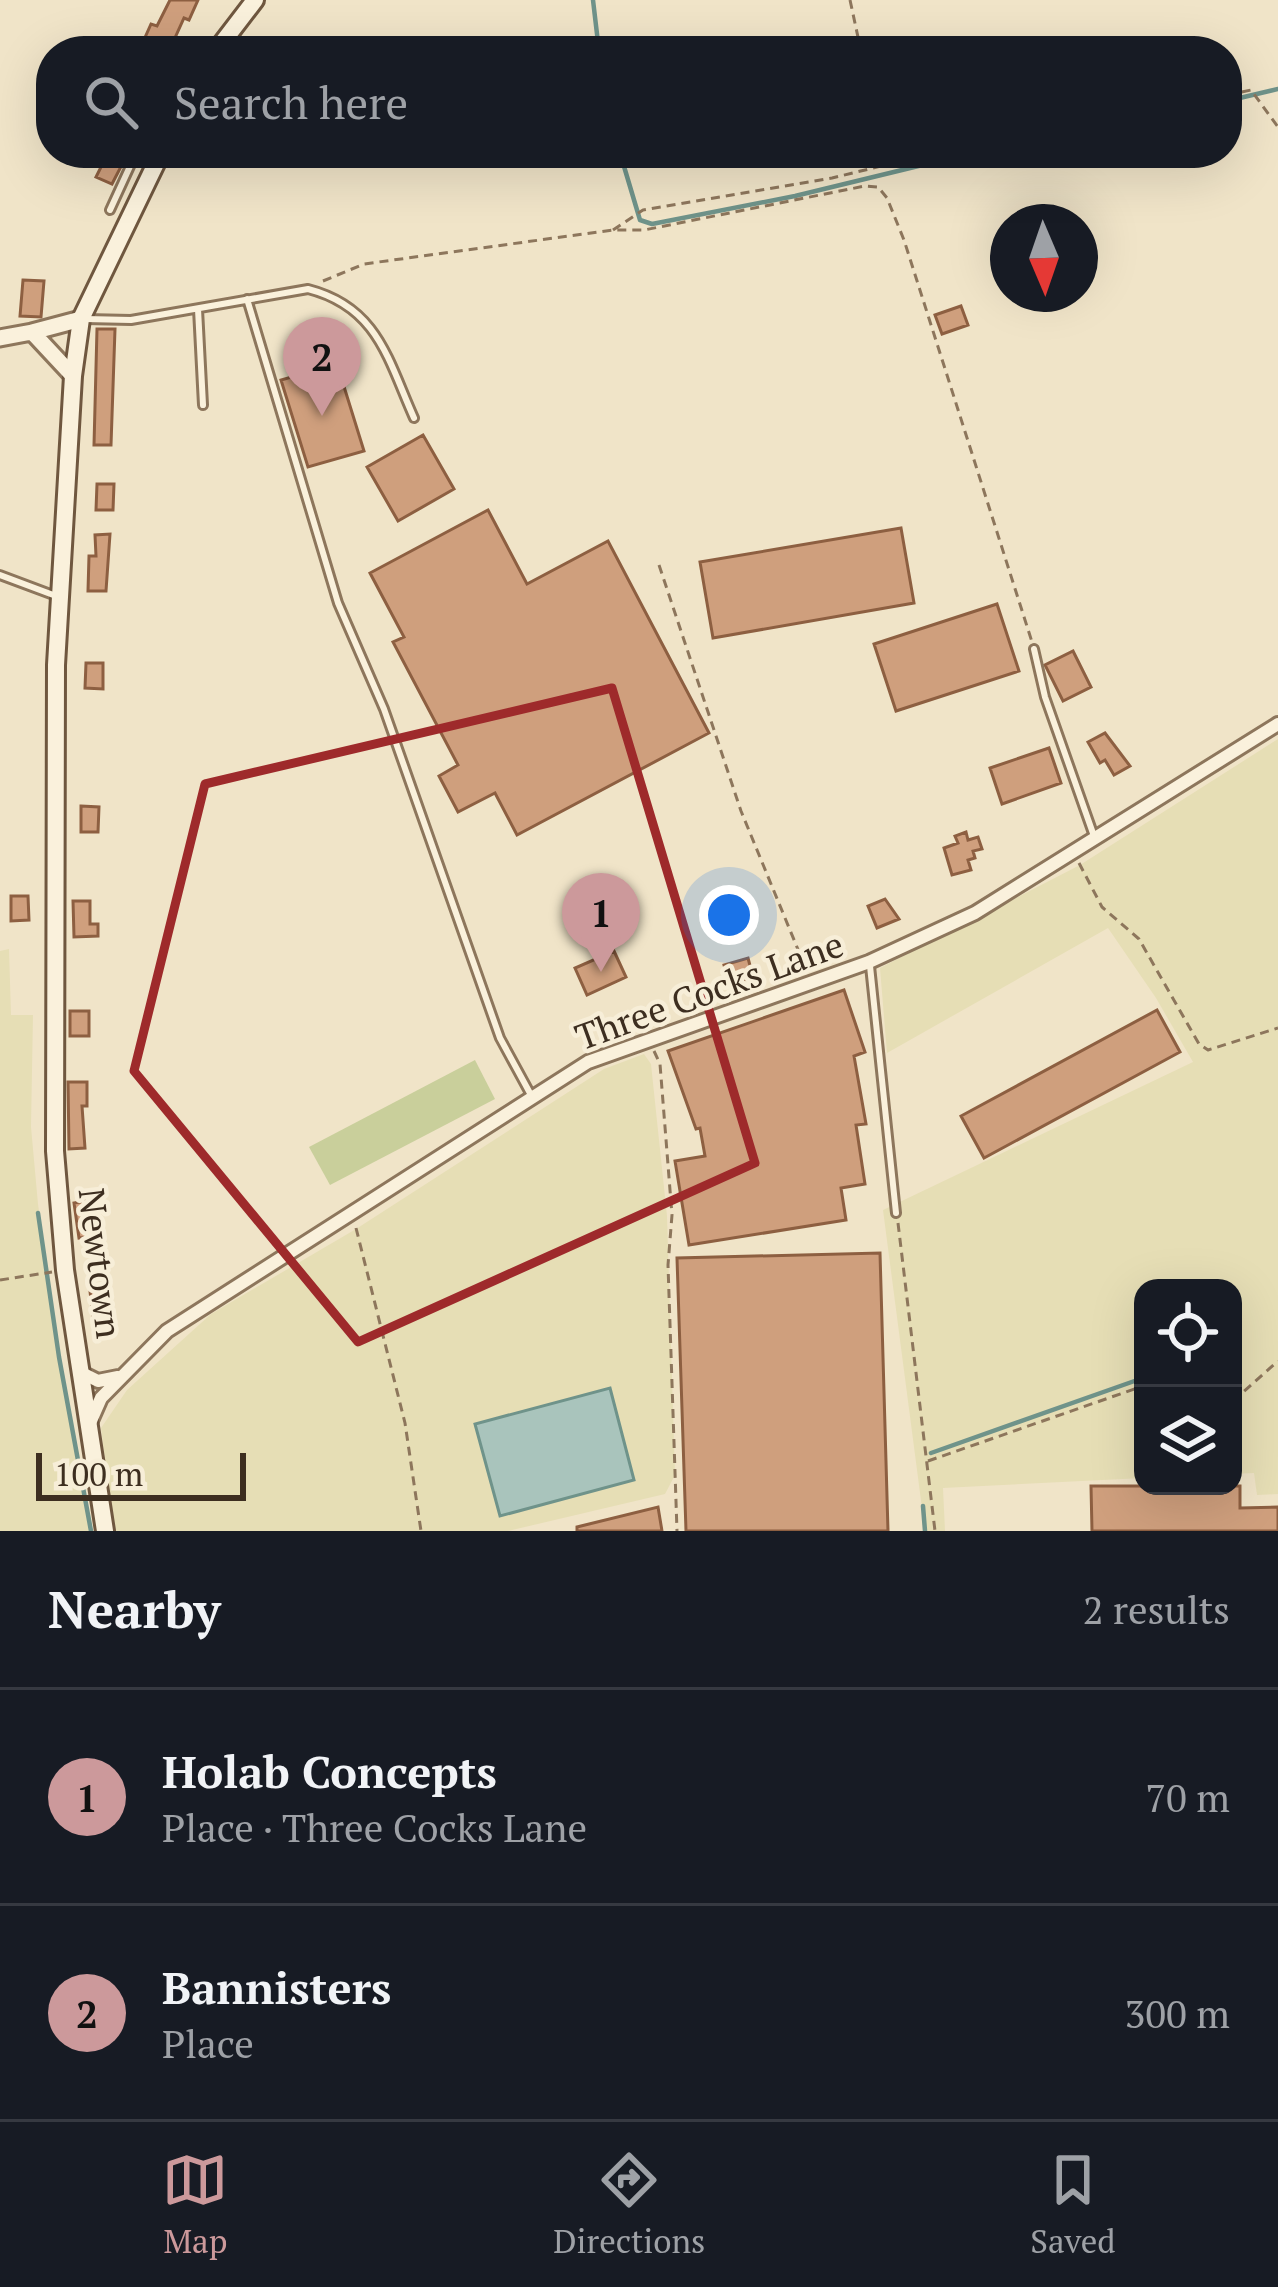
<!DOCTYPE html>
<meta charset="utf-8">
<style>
body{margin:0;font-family:"PT Serif",serif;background:#242831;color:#f1f3f6}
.controls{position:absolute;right:36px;bottom:36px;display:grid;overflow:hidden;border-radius:24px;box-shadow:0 12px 48px #0002}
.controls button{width:108px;height:108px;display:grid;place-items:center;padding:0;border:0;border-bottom:3px solid #363941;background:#171b24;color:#f1f3f6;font:60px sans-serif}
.compass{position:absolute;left:990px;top:204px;width:108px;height:108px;border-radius:50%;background:#171b24;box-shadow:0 12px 48px #0002;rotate:178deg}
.scale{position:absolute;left:36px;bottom:30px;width:210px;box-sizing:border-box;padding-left:12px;border:6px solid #3d2e20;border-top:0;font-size:33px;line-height:42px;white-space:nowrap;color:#3d2e20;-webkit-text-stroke:9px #f7eed8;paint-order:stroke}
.you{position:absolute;left:729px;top:915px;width:42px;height:42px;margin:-30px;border:9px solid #fff;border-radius:50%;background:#1a73e8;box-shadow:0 0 0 18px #1a73e833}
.badge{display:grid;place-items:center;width:78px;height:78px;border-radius:50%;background:#cc999b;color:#111;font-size:39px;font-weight:700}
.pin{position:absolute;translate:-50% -99px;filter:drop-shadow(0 3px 6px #0008)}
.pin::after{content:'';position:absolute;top:63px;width:42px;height:36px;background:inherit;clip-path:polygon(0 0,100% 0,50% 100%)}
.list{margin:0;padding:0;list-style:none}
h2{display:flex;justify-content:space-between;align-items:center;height:156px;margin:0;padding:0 48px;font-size:51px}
h2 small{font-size:39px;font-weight:400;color:#9ea1a6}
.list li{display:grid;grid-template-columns:78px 1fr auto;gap:36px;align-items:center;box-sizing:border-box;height:216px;padding:0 48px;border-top:3px solid #363941}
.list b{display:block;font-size:45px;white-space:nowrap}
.list p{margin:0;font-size:39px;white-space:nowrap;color:#9ea1a6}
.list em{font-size:39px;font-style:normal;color:#9ea1a6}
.icon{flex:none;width:66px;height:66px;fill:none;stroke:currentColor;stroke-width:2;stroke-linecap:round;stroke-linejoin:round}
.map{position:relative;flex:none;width:1278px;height:1531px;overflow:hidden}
.search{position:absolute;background:#171b24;box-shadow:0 12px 48px #0002;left:36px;right:36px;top:36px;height:132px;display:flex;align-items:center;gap:30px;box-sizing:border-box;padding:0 42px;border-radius:48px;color:#9ea1a6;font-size:45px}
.sheet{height:588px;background:#171b24}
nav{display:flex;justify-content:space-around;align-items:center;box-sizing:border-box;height:168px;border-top:3px solid #363941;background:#171b24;font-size:33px;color:#9ea1a6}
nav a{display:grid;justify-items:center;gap:6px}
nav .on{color:#cc999b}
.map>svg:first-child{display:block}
.farmland{fill:#e6deb5}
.green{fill:#c9cf9b}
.water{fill:#a9c4bc;stroke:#6f938a;stroke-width:3}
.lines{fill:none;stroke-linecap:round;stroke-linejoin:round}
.stream{stroke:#6f938a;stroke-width:4.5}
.building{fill:#cf9f7d;stroke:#8d5f41;stroke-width:3}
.service-casing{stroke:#8d765c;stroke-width:12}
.minor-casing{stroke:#8d765c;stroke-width:18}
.tertiary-casing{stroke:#8d765c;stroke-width:21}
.secondary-casing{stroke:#6f573f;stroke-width:22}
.path{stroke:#8d765c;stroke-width:3;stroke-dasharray:9 6;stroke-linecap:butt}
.service{stroke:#faf1dc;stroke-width:6}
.minor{stroke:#faf1dc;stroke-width:12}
.tertiary{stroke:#faf1dc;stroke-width:15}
.secondary{stroke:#faf1dc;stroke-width:16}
.marked{fill:none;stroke:#9e2a2b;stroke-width:9;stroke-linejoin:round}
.labels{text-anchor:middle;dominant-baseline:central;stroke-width:9;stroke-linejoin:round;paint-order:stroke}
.street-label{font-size:36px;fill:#3d2e20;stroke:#f7eed8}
</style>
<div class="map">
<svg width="1278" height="1531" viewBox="0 0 1278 1531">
<rect width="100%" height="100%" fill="#f0e4c8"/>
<path class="farmland" d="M1278,739V1494L1257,1495L1254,1473L1233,1474V1288H1143V1478L943,1488L945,1531H925L883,1210L1193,1062L1156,998L1108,928L887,1053L880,968L1080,865Z
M9,949L11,1015H33L31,1127L38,1204L59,1357L91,1531H0V951Z
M644,1054L651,1064L667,1216L675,1475L665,1494L508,1531H114L101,1428L127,1390L211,1314L356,1229L604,1069Z"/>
<path class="green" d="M475,1060L495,1099L330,1185L309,1147Z"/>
<path class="water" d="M610,1388L634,1480L500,1516L475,1424Z"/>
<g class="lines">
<path class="stream" d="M593,0L599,51
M1227,101L1278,89
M620,153L640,220L652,224L795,196L972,153
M38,1213L59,1357L91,1531
M931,1453L1143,1378
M923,1506L925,1531"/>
</g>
<path class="building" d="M170,0H198L189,20L184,18L169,51H139L151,24L157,26Z
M108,153H128L112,184L96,177Z
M23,280L44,281L41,317L20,316Z
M961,306L968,325L942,334L935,315Z
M97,329H115L111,445H94Z
M337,364L364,451L308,467L281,380Z
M423,435L454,489L398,521L367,467Z
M97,484H114L113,510H96Z
M488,510L527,584L608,541L709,733L517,835L495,793L458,812L439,776L458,765L393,642L404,637L370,573Z
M901,528L914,603L713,638L700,562Z
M110,534L106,591H88L89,556H96L95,535Z
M997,604L1019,671L896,711L874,644Z
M1073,651L1091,687L1063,701L1045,665Z
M86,663H103V689L85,688Z
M1105,733L1130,766L1114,775L1105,760L1100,763L1088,742Z
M1049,748L1061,783L1002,804L990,768Z
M81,806L99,807L98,832H81Z
M966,832L968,840L978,837L982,849L973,851L975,858L968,860L971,870L952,875L944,848L958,843L955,836Z
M11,896H28L29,920L11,921Z
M885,899L899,919L877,928L868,906Z
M73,901H90V924H98V936L74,937Z
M614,951L626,977L587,995L575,968Z
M748,958L753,977L729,984L724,965Z
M844,990L865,1052L854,1056L866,1124L856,1125L865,1184L841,1188L846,1220L689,1245L675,1161L705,1156L700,1128L696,1129L668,1051Z
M1157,1010L1180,1052L984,1158L961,1116Z
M70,1011H89V1036H70Z
M68,1082H87V1106H82L85,1148L69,1149Z
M92,1200L97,1236L79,1238L74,1203Z
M880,1253L888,1531H686L677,1258Z
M108,1289L113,1324L94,1327L90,1291Z
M1091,1486H1240V1508L1278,1507V1531H1092Z
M658,1507L662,1531H577V1527Z"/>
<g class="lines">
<g class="service-casing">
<path id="service" d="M110,210L132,162L154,159
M247,299L338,603L384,709L500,1038L531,1095
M198,309L203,405
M85,319L131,320L308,289C378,307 388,360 414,418
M0,575L56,596
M1034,649L1045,697L1095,839
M870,966L896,1213"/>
</g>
<g class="minor-casing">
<path id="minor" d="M82,1373L98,1381L118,1377
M90,1423L101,1398L167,1331L588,1062L869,962L975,913L1278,724"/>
</g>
<g class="tertiary-casing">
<path id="tertiary" d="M32,332L81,319
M0,338L32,332L73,376"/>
</g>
<g class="secondary-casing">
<path id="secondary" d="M216,51L255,0
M105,1531L65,1270L55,1151L56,665L73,376L81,319L161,153"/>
</g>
<path class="path" d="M850,0L861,51
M1227,95L1251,90L1278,127
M881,153L883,164
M613,230L643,210L832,178L935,153
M323,281L364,264L613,230H644L865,186L878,187L887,198L904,240L1032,642
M659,565L741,811L806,969
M1079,863L1102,907L1139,939L1199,1044L1208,1050L1278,1028
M654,1051L660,1064L672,1215L668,1265L677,1531
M898,1223L935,1531
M356,1228L405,1423L421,1531
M0,1280L52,1272
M1233,1401L1278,1361
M928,1461L1143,1386"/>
<use href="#service" class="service"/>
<use href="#minor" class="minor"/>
<use href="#tertiary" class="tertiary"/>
<use href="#secondary" class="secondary"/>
</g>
<path class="marked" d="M612,688L755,1163L358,1342L134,1071L205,784Z"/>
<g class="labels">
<g class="street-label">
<text transform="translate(709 990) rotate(-20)">Three Cocks Lane</text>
<text transform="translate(101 1263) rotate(83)">Newtown</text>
</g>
</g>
</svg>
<div class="controls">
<button><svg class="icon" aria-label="locate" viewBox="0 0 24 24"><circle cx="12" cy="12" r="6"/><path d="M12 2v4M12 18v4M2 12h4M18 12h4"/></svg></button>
<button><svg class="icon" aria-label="layers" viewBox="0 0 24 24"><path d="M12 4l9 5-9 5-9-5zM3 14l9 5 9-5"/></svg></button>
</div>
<svg class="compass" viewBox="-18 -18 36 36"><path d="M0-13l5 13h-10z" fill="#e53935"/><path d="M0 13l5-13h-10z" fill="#9ea1a6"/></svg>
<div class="scale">100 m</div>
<div class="you"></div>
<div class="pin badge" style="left:601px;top:972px">1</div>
<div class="pin badge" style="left:322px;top:416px">2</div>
<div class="search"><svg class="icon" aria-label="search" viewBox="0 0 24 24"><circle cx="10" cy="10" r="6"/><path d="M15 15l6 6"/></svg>Search here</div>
</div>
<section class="sheet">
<h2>Nearby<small>2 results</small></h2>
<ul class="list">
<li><span class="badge">1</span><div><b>Holab Concepts</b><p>Place · Three Cocks Lane</p></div><em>70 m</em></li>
<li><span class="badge">2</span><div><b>Bannisters</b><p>Place</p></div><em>300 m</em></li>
</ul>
</section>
<nav>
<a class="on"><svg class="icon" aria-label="map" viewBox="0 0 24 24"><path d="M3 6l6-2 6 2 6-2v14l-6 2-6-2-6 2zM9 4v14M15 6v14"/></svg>Map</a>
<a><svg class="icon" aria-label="directions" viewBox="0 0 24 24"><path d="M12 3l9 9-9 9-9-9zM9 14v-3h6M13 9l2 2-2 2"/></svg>Directions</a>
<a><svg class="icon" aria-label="saved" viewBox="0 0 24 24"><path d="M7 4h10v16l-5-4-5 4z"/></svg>Saved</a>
</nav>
